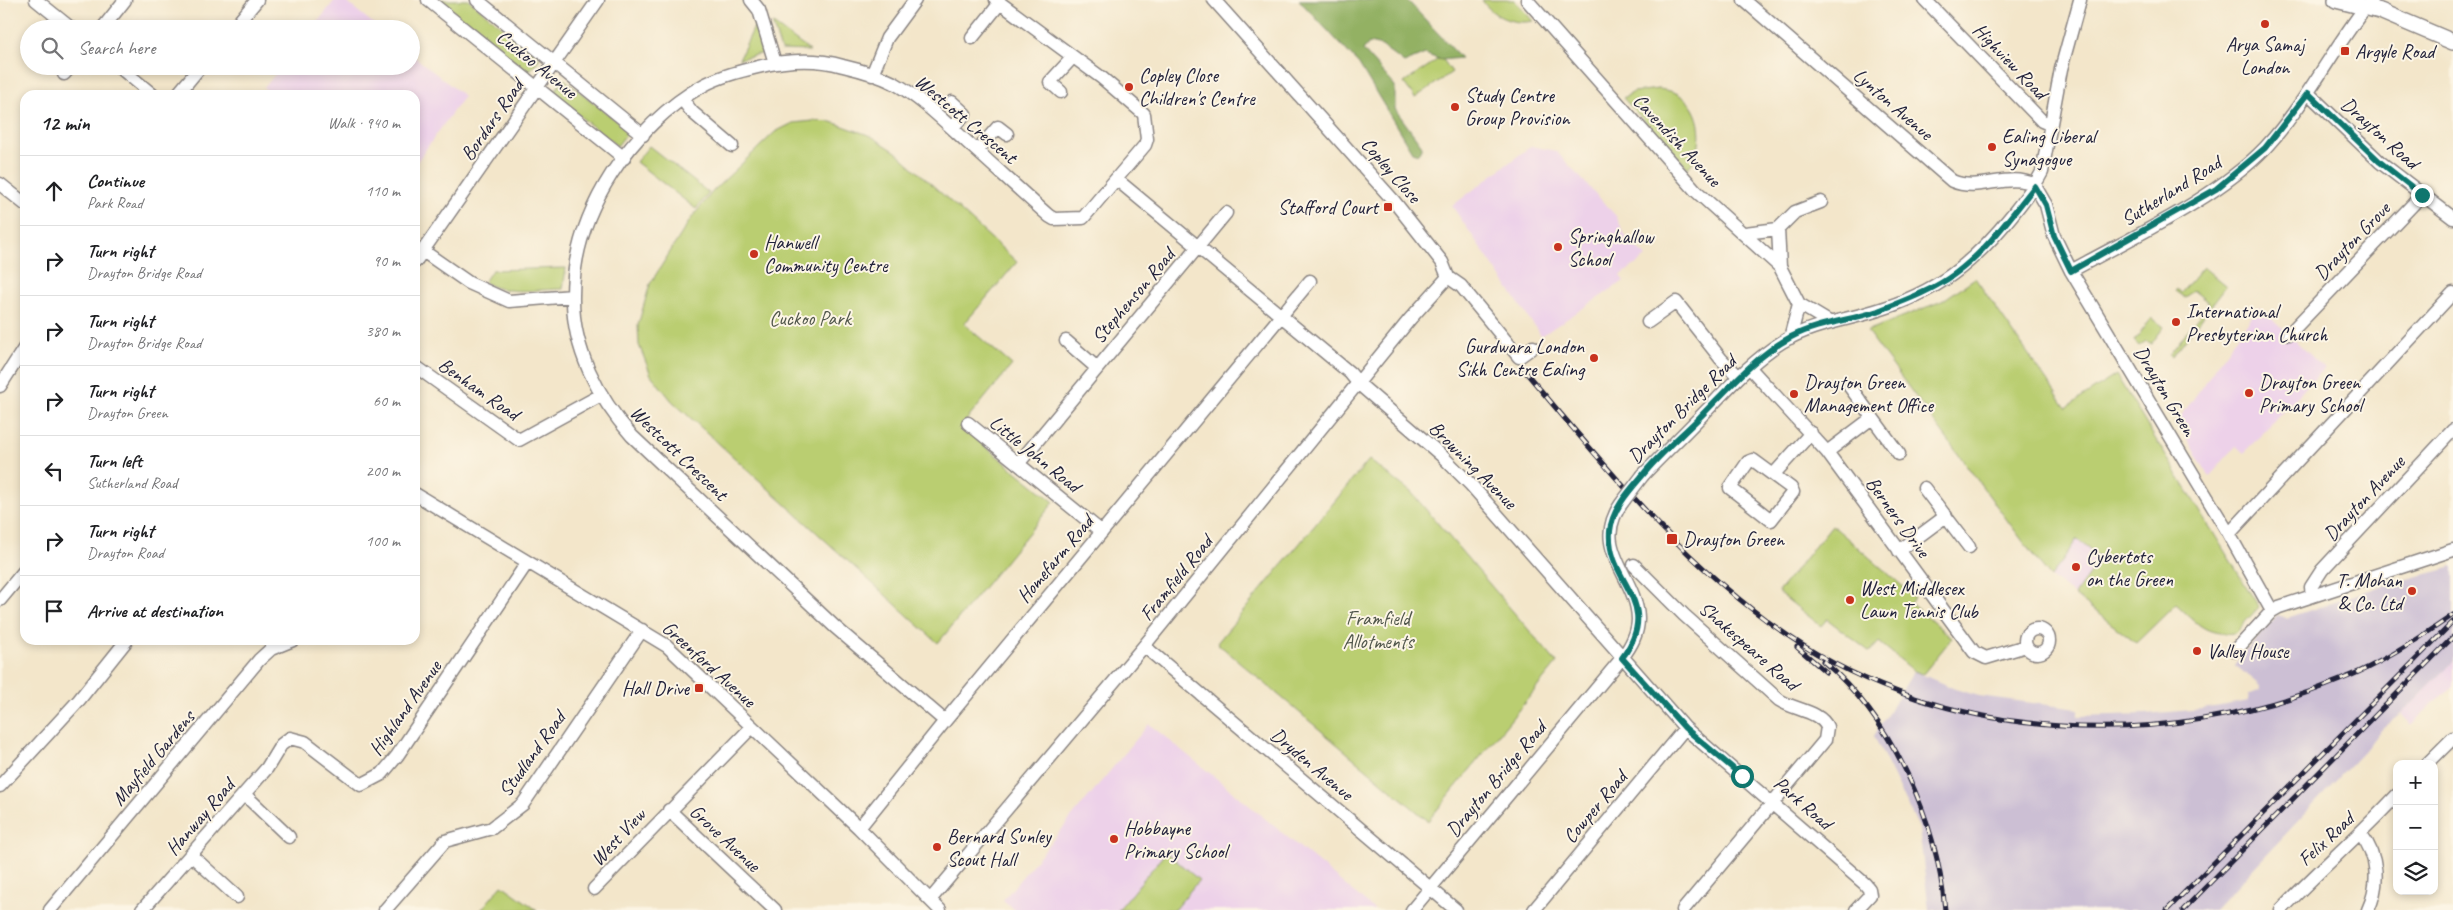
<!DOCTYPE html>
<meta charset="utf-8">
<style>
body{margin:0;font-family:Caveat,sans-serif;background:#f6f6f6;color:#202124}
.controls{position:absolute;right:15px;bottom:15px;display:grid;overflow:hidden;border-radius:10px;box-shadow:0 2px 8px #0003}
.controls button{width:45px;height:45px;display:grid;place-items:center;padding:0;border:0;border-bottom:1px solid #e0e0e0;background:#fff;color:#202124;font:25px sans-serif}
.stop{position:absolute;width:15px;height:15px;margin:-11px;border:4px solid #0f766e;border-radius:50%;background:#fff}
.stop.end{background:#0f766e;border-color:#fff;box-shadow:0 1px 5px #0008}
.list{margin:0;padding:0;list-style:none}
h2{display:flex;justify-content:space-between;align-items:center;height:65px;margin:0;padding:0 20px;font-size:21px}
h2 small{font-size:16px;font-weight:400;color:#757577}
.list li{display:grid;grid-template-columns:32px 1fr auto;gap:15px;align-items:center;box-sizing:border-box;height:70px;padding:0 20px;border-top:1px solid #e0e0e0}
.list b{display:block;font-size:19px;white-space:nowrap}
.list p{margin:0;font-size:16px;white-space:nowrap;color:#757577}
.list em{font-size:16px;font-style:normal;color:#757577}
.icon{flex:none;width:28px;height:28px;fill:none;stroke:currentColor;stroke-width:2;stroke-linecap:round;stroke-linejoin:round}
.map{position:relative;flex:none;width:2453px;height:910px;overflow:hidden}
.search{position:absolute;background:#fff;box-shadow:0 2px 8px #0003;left:20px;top:20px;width:400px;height:55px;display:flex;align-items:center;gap:12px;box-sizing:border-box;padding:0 18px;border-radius:28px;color:#757577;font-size:19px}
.panel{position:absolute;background:#fff;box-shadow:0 2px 8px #0003;left:20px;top:90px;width:400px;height:555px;border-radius:15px}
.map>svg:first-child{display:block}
.built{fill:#edd1e9}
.industrial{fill:#ccbfd4}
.green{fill:#bace71;stroke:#6e7856}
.forest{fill:#93b163;stroke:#5a6a4f}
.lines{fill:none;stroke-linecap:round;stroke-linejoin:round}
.minor-casing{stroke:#8a8482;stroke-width:15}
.major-casing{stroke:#8a8482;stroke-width:18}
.minor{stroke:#fff;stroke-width:12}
.major{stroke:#fff;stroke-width:15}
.rail-casing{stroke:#22223b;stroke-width:5}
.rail{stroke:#fcf5e5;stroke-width:3;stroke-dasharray:9;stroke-linecap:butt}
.minor-bridge-casing{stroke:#8a8482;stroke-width:15;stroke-linecap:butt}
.minor-bridge{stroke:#fff;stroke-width:12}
.route{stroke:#0f766e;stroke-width:6}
.poi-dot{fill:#c8321e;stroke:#fcf5e5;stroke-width:2}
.labels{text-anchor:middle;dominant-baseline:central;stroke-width:4;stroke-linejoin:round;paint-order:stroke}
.poi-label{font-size:20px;fill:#22223b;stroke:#fcf5e5;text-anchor:start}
.street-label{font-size:20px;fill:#22223b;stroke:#fcf5e5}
.park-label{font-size:20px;fill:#50564b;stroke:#fcf5e5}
</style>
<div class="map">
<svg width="2453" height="910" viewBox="0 0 2453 910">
<rect width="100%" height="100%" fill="#fcf5e5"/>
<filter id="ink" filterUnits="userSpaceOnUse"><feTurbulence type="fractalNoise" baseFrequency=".02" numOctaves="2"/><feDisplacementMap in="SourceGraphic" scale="10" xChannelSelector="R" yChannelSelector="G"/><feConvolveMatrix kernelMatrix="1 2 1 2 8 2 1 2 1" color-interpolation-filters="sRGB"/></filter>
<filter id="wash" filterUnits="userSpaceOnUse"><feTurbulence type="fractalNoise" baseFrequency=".0096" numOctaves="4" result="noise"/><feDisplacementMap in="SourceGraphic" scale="20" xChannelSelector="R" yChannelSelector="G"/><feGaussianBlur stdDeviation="1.12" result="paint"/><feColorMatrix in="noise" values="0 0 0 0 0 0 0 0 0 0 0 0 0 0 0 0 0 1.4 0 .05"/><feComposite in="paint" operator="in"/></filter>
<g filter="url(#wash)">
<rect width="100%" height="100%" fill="#f3e6ca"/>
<path class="built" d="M335,0H344L380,29H312Z
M411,54L464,96L416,163L415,95H273L264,88L282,66H411Z
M1531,146L1556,151L1616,216L1626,237L1646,257L1620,276L1624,281L1541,336L1452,206Z
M2259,306L2324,368L2244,453L2236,446L2209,477L2177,422Z
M2077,538L2101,558L2074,595L2051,577Z
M2453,661V688L2431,705L2412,725L2401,714Z
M1149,724L1221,782L1375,910H1015L1003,900Z"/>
<path class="industrial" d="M2453,567V661L2401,714L2382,728L2365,750L2214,910H1929L1919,828L1874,736L1914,671L1955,689L1979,696L2078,709V716L2147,714L2203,709L2249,701L2248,695L2261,690L2259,685L2235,665L2276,615L2287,618L2378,587Z"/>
<path class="green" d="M438,0H469L540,58L528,73Z
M1482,0H1514L1533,21C1513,25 1493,17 1482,0Z
M756,23L764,53L739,59Z
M772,23L810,51L781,50Z
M1441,57L1452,72L1415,98L1404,83Z
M564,79L629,131L617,146L552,94Z
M1659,89C1665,90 1673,91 1678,94C1704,108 1706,149 1688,168L1623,98L1634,92Z
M813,121L832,122L871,136L896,152L1017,262L964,324L1012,365L961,427L1054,502L938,643L672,401L651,375L639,345L638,325L650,284L690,220L713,191L775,132L793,123Z
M649,146L709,193L696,209L636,162Z
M2203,267L2226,286L2172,357L2169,355L2209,303L2193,290L2185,298L2175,291L2177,289L2181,293Z
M566,268L563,289C538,289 505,296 484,282L492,270Z
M1975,278L2066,408L2116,375L2259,607L2235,633C2205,636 2197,623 2176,604L2136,643L2074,595L2101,558L2077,539L2051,577L2033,555L1867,331L1942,301Z
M2152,318L2164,327L2151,344L2146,341L2139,346L2134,341Z
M1369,460L1411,492L1557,663L1428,821L1217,643Z
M1832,525L1915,597L1910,603L1952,638L1923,674L1914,671L1879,642L1870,652L1827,619L1821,626L1778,592Z
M1166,852L1199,880L1174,910H1118Z
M502,885L537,910H481Z"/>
<path class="forest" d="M1299,0H1407L1461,58L1441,60L1425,54L1404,63L1382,46L1369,43L1363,50L1395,86V109L1422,146L1418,154L1412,152L1359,64Z"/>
</g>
<g filter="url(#ink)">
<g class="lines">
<g class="minor-casing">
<path id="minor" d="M36,0L72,29
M428,0L624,158
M477,0L643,135
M751,0L759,10L775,63
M1214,0L1393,200L1442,262L1448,277L1461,286L1519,357L1533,347
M1527,0L1696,191L1780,267L1799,304L1790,338
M1744,0L1952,181C1981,193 2006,171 2036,185
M1925,0L2042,121L2049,124
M102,29L125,0
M233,29L257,0
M972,38L1000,3
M118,66L153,95
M64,74L71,66
M872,75L887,38L915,0
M1061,92L1050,82L1073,57
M2308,93L2380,162L2453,218
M177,95L201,66
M682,99L692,112L732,146
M952,102L965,114L952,128
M977,151L998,127L1007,134
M1116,179L1350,373L1359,384L1441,455L1471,485L1685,728L1865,884L1869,889L1870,895L1856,910
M0,184L25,204
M2035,186L2046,205L2054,236L2071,271L2229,534L2272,611
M1778,229L1780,267
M1745,233L1778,229L1795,212L1821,202
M423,251L469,283L509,301L573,296
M415,262L598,0
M2071,271C2134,236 2216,199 2265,148C2307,103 2333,47 2371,0
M1799,304L1829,322
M1648,322L1676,302L1721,359L1739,377
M2289,334L2422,195
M1066,341L1097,368
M415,366L519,440L601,395
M1750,368L1827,452L1974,652L1986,658L2026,646
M0,386L25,347
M1850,387L1899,454
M968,423L1102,532
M1827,452L1872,418
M1753,460L1791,488L1793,492L1771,520L1730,488L1748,462Z
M1018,464L1226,213
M1774,474L1811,433
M1643,475C1664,453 1686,432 1707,410C1730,386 1753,360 1782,342C1812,324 1843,321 1875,311C1936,293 1973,264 2012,215C2023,201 2034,188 2042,172L2061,69L2080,0
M1924,488L1969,547
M415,494L667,646L859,828L940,910
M2229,534L2453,293
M1899,551L1946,516
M1634,565L1684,615L1779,700C1794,710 1820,711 1827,727L1825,740L1683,910
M2312,596L2311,587L2322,570L2453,430
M0,600L25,570
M2025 641a12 12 0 1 1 24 0a12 12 0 1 1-24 0Z
M1144,646L1456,910
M2235,651L2272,611L2279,607L2453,550
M945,721L835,627L632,436C598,398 572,348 573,296C573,212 632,125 704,85C721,76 740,71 758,67C786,60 815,58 843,66C860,70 878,75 894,83C921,98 944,121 967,142C995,167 1022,192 1049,216L1054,219L1083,218L1145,145L1147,139L1144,114L1102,78L996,0
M2427,764L2453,738
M0,786L79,700L127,640
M244,794L289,837
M669,810L775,910
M859,828L945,721L1310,281
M2361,834C2378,856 2380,884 2368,910
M191,855L237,897
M594,889L751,728
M930,900L1144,646L1410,319L1448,277
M50,910L259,660L271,649L293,640
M142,910L267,768L281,745L290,738L305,742L361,785L382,774L397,756L527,563
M385,910L445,841L492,828L523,804L642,630
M1412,910L1622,658C1631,646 1638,634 1638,619C1637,575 1587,547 1624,500
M1534,910L1685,728
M2281,910C2318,871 2360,835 2397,795"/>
</g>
<g class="major-casing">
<path id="major" d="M2336,0L2380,11L2453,42"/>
</g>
<use href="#minor" class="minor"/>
<use href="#major" class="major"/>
<g class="rail-casing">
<path id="rail" d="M1523,369C1604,465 1682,563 1787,635C1947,744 2164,753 2340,680C2381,664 2417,640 2453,615
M1797,647L1826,672
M1823,661C1893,720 1937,820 1945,910
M2167,910L2453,622
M2183,910L2453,637"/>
</g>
<use href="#rail" class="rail"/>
<g class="minor-bridge-casing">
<path id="minor-bridge" d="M1624,500L1643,475"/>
</g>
<use href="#minor-bridge" class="minor-bridge"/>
</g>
</g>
<g class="lines" filter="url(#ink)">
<path class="route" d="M1742,776L1685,728L1622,658C1664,601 1606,583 1610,531C1612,510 1629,491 1642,476C1658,455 1679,438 1698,419C1727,390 1754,357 1791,337C1819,322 1849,321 1878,311C1904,301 1934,290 1956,273C1987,250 2011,216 2035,186L2046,205L2054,236L2071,271L2216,189L2265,148L2308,93L2380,162L2422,195"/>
</g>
<g class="poi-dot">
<circle cx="2265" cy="24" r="5"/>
<rect x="2340" y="46" width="10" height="10" rx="2.5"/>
<circle cx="1129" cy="87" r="5"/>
<circle cx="1455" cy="107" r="5"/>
<circle cx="1992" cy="147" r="5"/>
<rect x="1383" y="202" width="10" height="10" rx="2.5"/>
<circle cx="1558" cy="247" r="5"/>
<circle cx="754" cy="254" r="5"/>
<circle cx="2176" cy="322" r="5"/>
<circle cx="1594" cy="358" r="5"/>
<circle cx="2249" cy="393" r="5"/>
<circle cx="1794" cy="394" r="5"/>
<rect x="1666" y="533" width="12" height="12" rx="2.5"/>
<circle cx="2076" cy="567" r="5"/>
<circle cx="2412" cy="591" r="5"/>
<circle cx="1850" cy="600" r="5"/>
<circle cx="2197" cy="651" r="5"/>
<rect x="694" y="683" width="10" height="10" rx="2.5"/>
<circle cx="1114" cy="839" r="5"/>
<circle cx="937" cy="847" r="5"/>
</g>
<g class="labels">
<g class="poi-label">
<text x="2265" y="44" text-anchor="middle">Arya Samaj<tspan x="2265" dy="23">London</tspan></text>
<text x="2355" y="51">Argyle Road</text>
<text x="1139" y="75">Copley Close<tspan x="1139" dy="23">Children's Centre</tspan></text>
<text x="1465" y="95">Study Centre<tspan x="1465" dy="23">Group Provision</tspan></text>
<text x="2002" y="136">Ealing Liberal<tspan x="2002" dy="23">Synagogue</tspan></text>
<text x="1378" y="207" text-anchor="end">Stafford Court</text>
<text x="1568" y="236">Springhallow<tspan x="1568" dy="23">School</tspan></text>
<text x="764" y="242">Hanwell<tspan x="764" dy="23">Community Centre</tspan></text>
<text x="2186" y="311">International<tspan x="2186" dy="23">Presbyterian Church</tspan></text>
<text x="1584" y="346" text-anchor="end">Gurdwara London<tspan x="1584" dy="23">Sikh Centre Ealing</tspan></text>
<text x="1804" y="382">Drayton Green<tspan x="1804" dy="23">Management Office</tspan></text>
<text x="2259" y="382">Drayton Green<tspan x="2259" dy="23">Primary School</tspan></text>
<text x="1683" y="539">Drayton Green</text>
<text x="2086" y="556">Cybertots<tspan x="2086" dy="23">on the Green</tspan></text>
<text x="2402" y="580" text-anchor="end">T. Mohan<tspan x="2402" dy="23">&amp; Co. Ltd</tspan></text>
<text x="1860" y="588">West Middlesex<tspan x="1860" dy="23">Lawn Tennis Club</tspan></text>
<text x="2207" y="651">Valley House</text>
<text x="689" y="688" text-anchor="end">Hall Drive</text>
<text x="1124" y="828">Hobbayne<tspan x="1124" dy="23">Primary School</tspan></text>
<text x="947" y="836">Bernard Sunley<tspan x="947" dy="23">Scout Hall</tspan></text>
</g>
<g class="street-label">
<text transform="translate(2010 61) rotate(46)">Highview Road</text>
<text transform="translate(537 64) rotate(39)">Cuckoo Avenue</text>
<text transform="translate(1893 104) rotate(41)">Lynton Avenue</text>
<text transform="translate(966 119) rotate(40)">Westcott Crescent</text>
<text transform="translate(492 120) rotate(-55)">Bordars Road</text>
<text transform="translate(2380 133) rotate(42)">Drayton Road</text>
<text transform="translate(1677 140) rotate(47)">Cavendish Avenue</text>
<text transform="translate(1391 170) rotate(49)">Copley Close</text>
<text transform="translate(2171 191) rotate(-32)">Sutherland Road</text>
<text transform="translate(2352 241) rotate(-46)">Drayton Grove</text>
<text transform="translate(1133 296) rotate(-50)">Stephenson Road</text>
<text transform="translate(479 389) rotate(35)">Benham Road</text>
<text transform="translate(2165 391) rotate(59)">Drayton Green</text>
<text transform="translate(1682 409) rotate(-45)">Drayton Bridge Road</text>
<text transform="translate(679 453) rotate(44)">Westcott Crescent</text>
<text transform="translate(1035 454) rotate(39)">Little John Road</text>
<text transform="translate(1473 465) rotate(45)">Browning Avenue</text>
<text transform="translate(2364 498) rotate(-47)">Drayton Avenue</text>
<text transform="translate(1898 517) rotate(54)">Berners Drive</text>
<text transform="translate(1055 559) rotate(-50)">Homefarm Road</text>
<text transform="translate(1176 578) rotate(-51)">Framfield Road</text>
<text transform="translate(1749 646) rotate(41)">Shakespeare Road</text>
<text transform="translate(709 664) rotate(42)">Greenford Avenue</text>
<text transform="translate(405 708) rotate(-55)">Highland Avenue</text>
<text transform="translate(532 754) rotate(-54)">Studland Road</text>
<text transform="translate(153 758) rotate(-50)">Mayfield Gardens</text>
<text transform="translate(1312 764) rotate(40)">Dryden Avenue</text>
<text transform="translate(1496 779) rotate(-50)">Drayton Bridge Road</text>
<text transform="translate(1803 803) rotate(41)">Park Road</text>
<text transform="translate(1595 807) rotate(-50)">Cowper Road</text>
<text transform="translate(200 817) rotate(-49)">Hanway Road</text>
<text transform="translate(618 837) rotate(-47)">West View</text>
<text transform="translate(725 838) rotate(43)">Grove Avenue</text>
<text transform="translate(2326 839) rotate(-43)">Felix Road</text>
</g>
<g class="park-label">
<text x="810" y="318">Cuckoo Park</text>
<text x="1378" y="618">Framfield<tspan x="1378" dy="23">Allotments</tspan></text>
</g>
</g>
</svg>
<div class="controls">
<button>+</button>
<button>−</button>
<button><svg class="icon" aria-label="layers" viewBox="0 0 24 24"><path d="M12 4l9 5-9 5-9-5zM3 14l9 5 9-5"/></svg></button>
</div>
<div class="stop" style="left:1742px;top:776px"></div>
<div class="stop end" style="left:2422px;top:195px"></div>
<div class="search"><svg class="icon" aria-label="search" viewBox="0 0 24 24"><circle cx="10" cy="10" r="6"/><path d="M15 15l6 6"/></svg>Search here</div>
<section class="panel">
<h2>12 min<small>Walk · 940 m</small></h2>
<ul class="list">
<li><svg class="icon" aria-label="ahead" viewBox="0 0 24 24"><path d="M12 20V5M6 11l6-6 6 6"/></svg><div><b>Continue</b><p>Park Road</p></div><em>110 m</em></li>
<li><svg class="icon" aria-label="right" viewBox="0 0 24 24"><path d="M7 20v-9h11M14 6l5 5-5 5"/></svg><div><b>Turn right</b><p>Drayton Bridge Road</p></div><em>90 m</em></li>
<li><svg class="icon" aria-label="right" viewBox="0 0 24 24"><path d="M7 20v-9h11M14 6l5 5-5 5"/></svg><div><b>Turn right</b><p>Drayton Bridge Road</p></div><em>380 m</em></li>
<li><svg class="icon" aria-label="right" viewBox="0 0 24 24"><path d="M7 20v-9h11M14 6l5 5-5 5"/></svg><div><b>Turn right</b><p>Drayton Green</p></div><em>60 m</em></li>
<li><svg class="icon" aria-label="left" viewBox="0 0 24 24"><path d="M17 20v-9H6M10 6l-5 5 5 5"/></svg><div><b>Turn left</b><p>Sutherland Road</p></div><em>200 m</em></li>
<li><svg class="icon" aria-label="right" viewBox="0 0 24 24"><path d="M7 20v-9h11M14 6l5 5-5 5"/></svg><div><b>Turn right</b><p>Drayton Road</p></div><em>100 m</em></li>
<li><svg class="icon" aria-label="arrive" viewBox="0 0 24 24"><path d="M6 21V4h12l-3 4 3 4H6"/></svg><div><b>Arrive at destination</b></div></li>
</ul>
</section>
</div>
